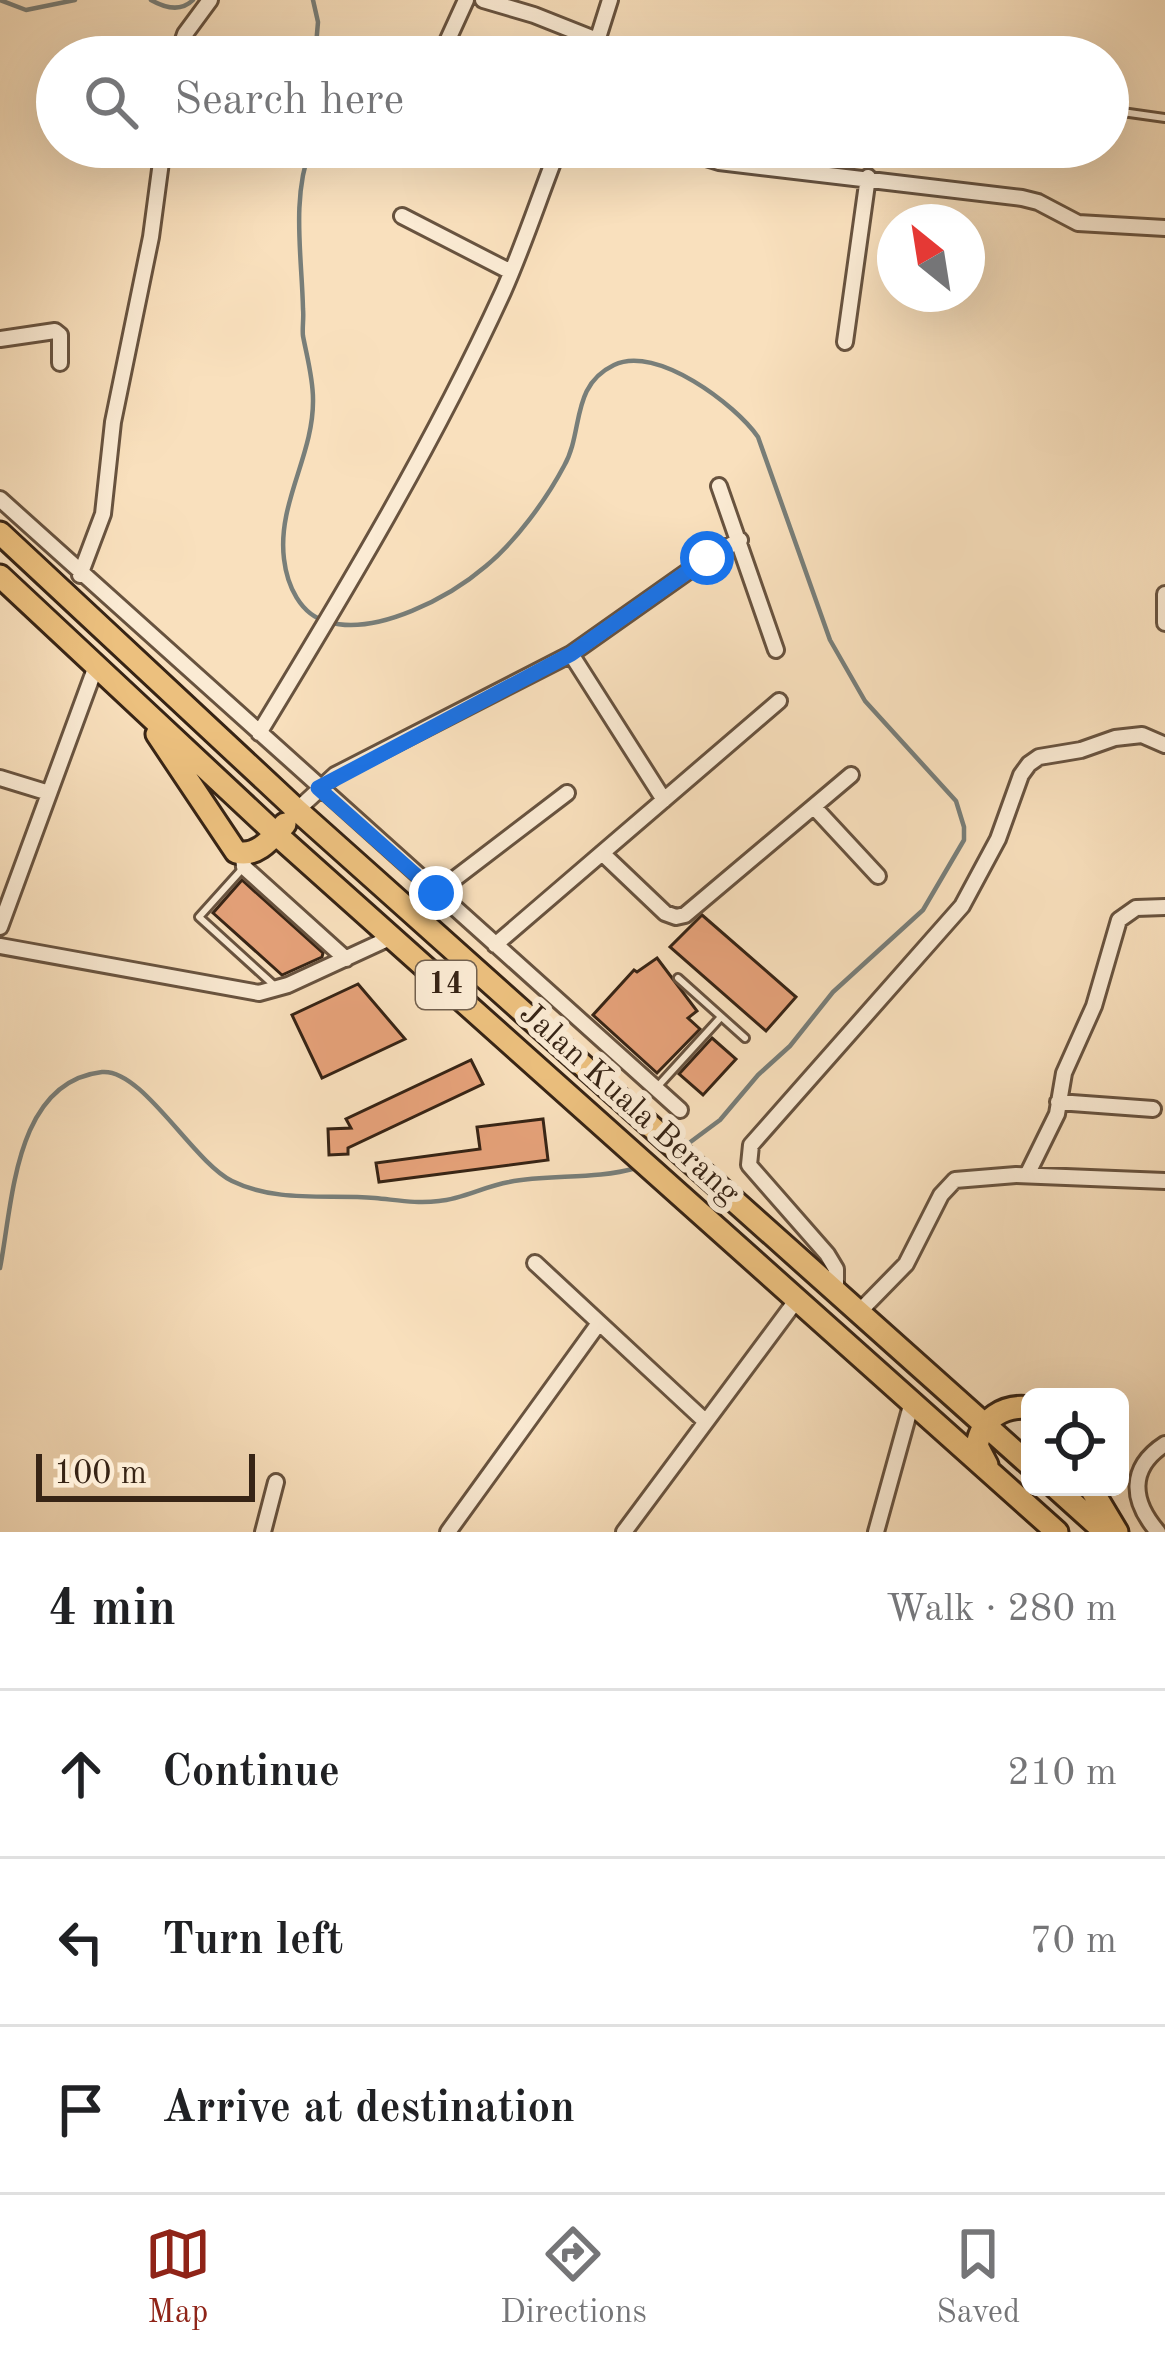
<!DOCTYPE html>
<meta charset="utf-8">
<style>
body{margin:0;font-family:"Old Standard TT",serif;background:#f6f6f6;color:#202124}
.controls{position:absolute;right:36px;bottom:36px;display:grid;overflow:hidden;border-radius:18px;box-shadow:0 12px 48px #0002}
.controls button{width:108px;height:108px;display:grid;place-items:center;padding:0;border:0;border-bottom:3px solid #e0e0e0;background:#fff;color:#202124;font:60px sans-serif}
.compass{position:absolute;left:877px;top:204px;width:108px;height:108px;border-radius:50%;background:#fff;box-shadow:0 12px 48px #0002;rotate:330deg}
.scale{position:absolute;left:36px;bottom:30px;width:219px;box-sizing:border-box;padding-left:12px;border:6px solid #372415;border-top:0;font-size:33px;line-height:42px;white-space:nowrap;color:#372415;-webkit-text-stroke:9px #fbebd4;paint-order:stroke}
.stop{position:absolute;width:36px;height:36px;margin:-27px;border:9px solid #1a73e8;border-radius:50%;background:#fff}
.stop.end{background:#1a73e8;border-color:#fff;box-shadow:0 3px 12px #0008}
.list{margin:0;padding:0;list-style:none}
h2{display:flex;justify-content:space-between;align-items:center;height:156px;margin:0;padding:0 48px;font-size:51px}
h2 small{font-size:39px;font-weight:400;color:#757577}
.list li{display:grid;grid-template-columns:78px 1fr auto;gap:36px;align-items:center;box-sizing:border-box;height:168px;padding:0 48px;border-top:3px solid #e0e0e0}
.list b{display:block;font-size:45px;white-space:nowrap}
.list em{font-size:39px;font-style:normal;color:#757577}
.icon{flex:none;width:66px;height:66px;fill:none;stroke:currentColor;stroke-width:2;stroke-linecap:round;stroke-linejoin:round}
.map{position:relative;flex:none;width:1165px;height:1532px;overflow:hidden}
.search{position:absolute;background:#fff;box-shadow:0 12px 48px #0002;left:36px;right:36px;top:36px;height:132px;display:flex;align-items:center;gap:30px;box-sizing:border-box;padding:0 42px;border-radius:66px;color:#757577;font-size:45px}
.sheet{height:660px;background:#fff}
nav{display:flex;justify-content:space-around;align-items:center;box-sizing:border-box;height:168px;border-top:3px solid #e0e0e0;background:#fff;font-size:33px;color:#757577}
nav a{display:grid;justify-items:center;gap:6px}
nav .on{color:#8f2418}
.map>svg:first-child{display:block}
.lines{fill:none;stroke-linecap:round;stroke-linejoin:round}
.stream{stroke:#787e79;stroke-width:4.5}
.building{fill:#e6a27a;stroke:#372415;stroke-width:3}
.service-casing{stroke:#68533f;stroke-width:12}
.minor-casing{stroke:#68533f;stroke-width:20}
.trunk-casing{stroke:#372415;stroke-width:27}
.service{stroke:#fbebd4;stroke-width:6}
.minor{stroke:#fbebd4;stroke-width:14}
.trunk{stroke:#ecc07e;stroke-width:21}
.route{stroke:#1a73e8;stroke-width:15}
.labels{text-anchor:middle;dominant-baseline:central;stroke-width:12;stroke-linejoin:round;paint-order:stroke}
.shield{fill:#fbebd4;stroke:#72604e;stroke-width:3}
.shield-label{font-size:30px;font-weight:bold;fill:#372415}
.street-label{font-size:33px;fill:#372415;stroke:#fbebd4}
</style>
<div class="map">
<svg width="1165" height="1532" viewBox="0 0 1165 1532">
<rect width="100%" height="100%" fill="#f9e0bd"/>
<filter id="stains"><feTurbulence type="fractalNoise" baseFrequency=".00167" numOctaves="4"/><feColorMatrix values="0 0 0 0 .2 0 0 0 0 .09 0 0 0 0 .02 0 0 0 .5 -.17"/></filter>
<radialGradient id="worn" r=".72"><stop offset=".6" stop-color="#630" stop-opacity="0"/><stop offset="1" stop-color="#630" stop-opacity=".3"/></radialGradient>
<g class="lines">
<path class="stream" d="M0,0L26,10L75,0
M151,0C165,8 181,12 193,0
M313,0L318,22L315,57
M311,147C291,198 302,257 303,309C304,318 302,328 303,336C307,357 313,378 313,399C314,455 277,503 284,559C287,585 300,615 328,622C377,636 450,597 486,566C516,541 546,500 564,466C584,431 570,386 614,365C656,344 736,405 758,437L830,640L865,701L956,801L964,827V840L923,910L833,992L790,1046L758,1075L720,1120L685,1146
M0,1268C13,1202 14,1082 102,1072C142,1068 193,1162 232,1181C277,1203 327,1194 375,1198C397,1200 417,1204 439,1201C463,1199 485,1186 509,1182C551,1174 595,1180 636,1168"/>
</g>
<path class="building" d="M242,880L323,953L322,957L282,975L213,913Z
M702,915L796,997L766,1031L670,947Z
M657,958L697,1011L688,1018L700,1029L657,1073L593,1015L634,970L637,972Z
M358,984L405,1039L322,1078L292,1015Z
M712,1038L736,1059L703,1095L679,1074Z
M471,1060L483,1084L348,1148V1154L329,1155L328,1129L351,1128L346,1119Z
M543,1119L548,1160L379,1182L376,1163L480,1149L477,1127Z"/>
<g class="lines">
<g class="service-casing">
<path id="service" d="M1108,110L1165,118
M244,867L199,917L276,987
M678,978L745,1038
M658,1086L721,1017"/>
</g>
<g class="minor-casing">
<path id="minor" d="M483,0L534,15L597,40
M177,57L185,34L210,0
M440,57L466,0
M592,57L610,0
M670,147L719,162L1022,198L1038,202L1078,223L1165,228
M402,216L511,272
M0,339L55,331L60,335V363
M845,342L868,177
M719,486L776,650
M0,499L680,1110
M80,575L103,514L113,422L151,237L163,147
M1165,594V623
M571,654L664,800
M259,733C346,590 433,445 503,292C524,245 540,195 559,147
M0,778L49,793
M814,807L878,876
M297,810L335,775L571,654L707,558L740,540
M602,853L665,913L676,917L685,915L851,775
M243,854L244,867L346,959
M436,893L567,793
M0,927L96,666
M495,945L779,701
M0,946L259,993L288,985L392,937
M1058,1102L1153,1109
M1027,1175L1057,1114L1064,1073L1094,1006L1119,920L1136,908L1165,907
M535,1263L705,1421
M836,1290V1269L827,1254L749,1165L751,1145L962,906L998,839L1021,775L1029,764L1039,757L1081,750L1115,738L1142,735L1165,745
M860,1311L906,1264L941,1195L955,1180L1016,1175L1165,1181
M263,1532L276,1482
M448,1532L599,1323
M624,1532L798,1298
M876,1532L912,1402
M1158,1532C1131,1501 1128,1468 1165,1444"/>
</g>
<g class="trunk-casing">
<path id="trunk" d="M0,533L297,810L1030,1465
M0,576L276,834L1057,1532
M157,734L236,852C257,858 272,838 285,824
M987,1465L977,1446C981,1419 1004,1404 1030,1408
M1055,1487L1105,1532
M1090,1487L1117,1532"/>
</g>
<use href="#service" class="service"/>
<use href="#minor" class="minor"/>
<use href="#trunk" class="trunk"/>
</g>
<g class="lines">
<path class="route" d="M436,893L318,788L571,654L707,558"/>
</g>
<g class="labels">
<rect class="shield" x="416" y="961" width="60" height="48" rx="9"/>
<g class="shield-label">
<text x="446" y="985">14</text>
</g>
<g class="street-label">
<text transform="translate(629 1104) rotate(42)">Jalan Kuala Berang</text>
</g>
</g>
<rect width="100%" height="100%" filter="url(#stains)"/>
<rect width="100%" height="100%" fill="url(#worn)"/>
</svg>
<div class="controls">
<button><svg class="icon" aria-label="locate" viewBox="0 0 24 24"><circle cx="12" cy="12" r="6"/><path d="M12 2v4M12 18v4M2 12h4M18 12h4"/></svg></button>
</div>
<svg class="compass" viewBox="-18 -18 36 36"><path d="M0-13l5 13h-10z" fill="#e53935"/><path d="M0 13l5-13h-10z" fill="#757577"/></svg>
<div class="scale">100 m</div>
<div class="stop" style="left:707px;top:558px"></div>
<div class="stop end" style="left:436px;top:893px"></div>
<div class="search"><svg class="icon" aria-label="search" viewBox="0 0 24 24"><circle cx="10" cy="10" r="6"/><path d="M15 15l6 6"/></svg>Search here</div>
</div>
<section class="sheet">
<h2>4 min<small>Walk · 280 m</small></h2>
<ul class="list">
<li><svg class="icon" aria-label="ahead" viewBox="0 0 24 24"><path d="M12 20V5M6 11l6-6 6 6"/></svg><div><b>Continue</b></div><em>210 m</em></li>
<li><svg class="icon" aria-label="left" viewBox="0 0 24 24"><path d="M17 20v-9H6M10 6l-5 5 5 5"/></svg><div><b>Turn left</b></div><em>70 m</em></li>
<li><svg class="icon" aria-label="arrive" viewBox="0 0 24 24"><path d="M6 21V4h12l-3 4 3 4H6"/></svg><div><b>Arrive at destination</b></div></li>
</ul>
</section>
<nav>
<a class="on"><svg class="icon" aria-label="map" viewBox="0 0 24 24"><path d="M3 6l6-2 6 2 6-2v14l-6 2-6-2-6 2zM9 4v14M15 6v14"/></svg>Map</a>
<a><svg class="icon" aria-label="directions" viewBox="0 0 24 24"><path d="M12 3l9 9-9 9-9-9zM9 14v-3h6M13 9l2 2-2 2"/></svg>Directions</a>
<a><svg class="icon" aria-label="saved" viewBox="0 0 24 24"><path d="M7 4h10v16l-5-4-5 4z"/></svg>Saved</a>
</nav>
